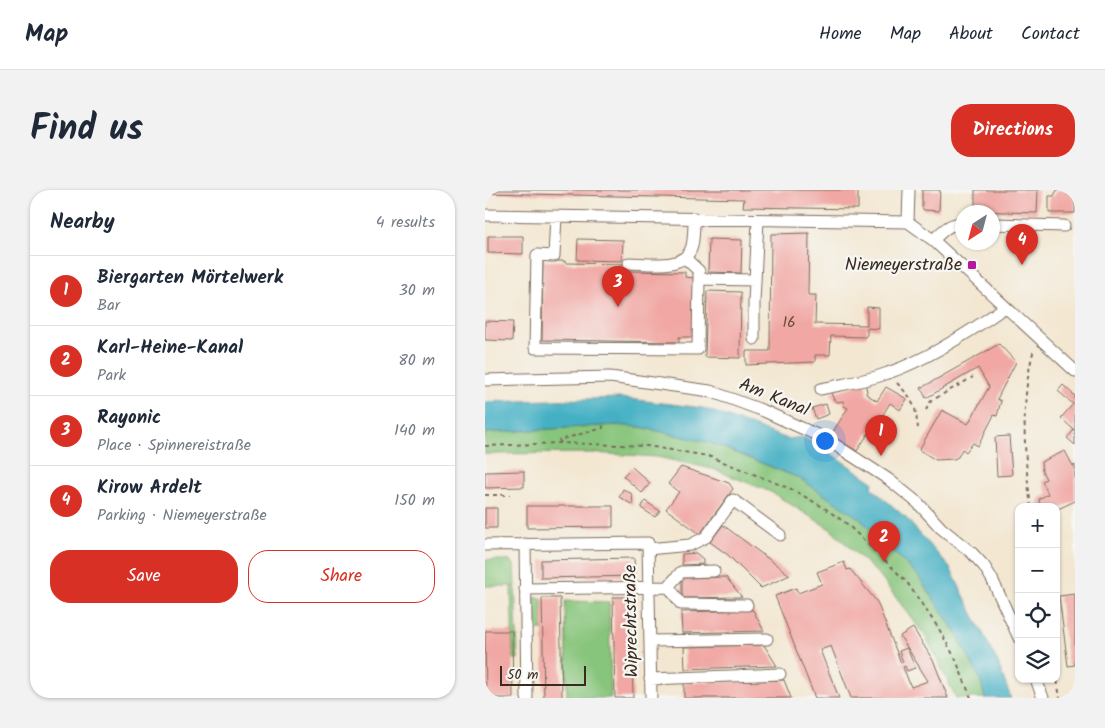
<!DOCTYPE html>
<meta charset="utf-8">
<style>
body{margin:0;font-family:Kalam,sans-serif;background:#f2f2f3;color:#1f2937}
.controls{position:absolute;right:15px;bottom:15px;display:grid;overflow:hidden;border-radius:10px;box-shadow:0 1px 4px #0004}
.controls button{width:45px;height:45px;display:grid;place-items:center;padding:0;border:0;border-bottom:1px solid #e0e1e3;background:#fff;color:#1f2937;font:25px sans-serif}
.compass{position:absolute;left:470px;top:15px;width:45px;height:45px;border-radius:50%;background:#fff;box-shadow:0 1px 4px #0004;rotate:216deg}
.scale{position:absolute;left:15px;bottom:12px;width:86px;box-sizing:border-box;padding-left:5px;border:2px solid #3b2a1e;border-top:0;font-size:14px;line-height:18px;white-space:nowrap;color:#3b2a1e;-webkit-text-stroke:4px #f6f6f2;paint-order:stroke}
.you{position:absolute;left:339px;top:250px;width:18px;height:18px;margin:-12px;border:4px solid #fff;border-radius:50%;background:#1a73e8;box-shadow:0 0 0 8px #1a73e833}
.badge{display:grid;place-items:center;width:32px;height:32px;border-radius:50%;background:#d93025;color:#fff;font-size:16px;font-weight:700}
.pin{position:absolute;translate:-50% -41px;filter:drop-shadow(0 1px 2px #0008)}
.pin::after{content:'';position:absolute;top:26px;width:18px;height:15px;background:inherit;clip-path:polygon(0 0,100% 0,50% 100%)}
.list{margin:0;padding:0;list-style:none}
h2{display:flex;justify-content:space-between;align-items:center;height:65px;margin:0;padding:0 20px;font-size:21px}
h2 small{font-size:16px;font-weight:400;color:#747a83}
.list li{display:grid;grid-template-columns:32px 1fr auto;gap:15px;align-items:center;box-sizing:border-box;height:70px;padding:0 20px;border-top:1px solid #e0e1e3}
.list b{display:block;font-size:19px;white-space:nowrap}
.list p{margin:0;font-size:16px;white-space:nowrap;color:#747a83}
.list em{font-size:16px;font-style:normal;color:#747a83}
.actions{display:flex;gap:10px;padding:15px 20px}
.actions a{flex:1;padding:11px 0;border:1px solid #d93025;border-radius:20px;text-align:center;font-size:18px;color:#d93025}
.actions .main{background:#d93025;color:#fff}
.icon{flex:none;width:28px;height:28px;fill:none;stroke:currentColor;stroke-width:2;stroke-linecap:round;stroke-linejoin:round}
.map{position:relative;flex:none;width:590px;height:508px;overflow:hidden;border-radius:20px}
header{display:flex;align-items:center;gap:30px;box-sizing:border-box;height:70px;padding:0 25px;background:#fff;border-bottom:1px solid #e0e1e3}
header strong{font-size:24px}
nav{display:flex;gap:28px;margin-inline-start:auto;font-size:18px}
.intro{display:flex;align-items:center;justify-content:space-between;box-sizing:border-box;height:120px;padding:0 30px}
h1{margin:0;font-size:35px}
.button{padding:12px 22px;border-radius:20px;background:#d93025;color:#fff;font-size:18px;font-weight:700}
main{display:flex;gap:30px;padding:0 30px}
aside{flex:1;background:#fff;border-radius:20px;box-shadow:0 1px 4px #0004}
.map>svg:first-child{display:block}
.green{fill:#88c57b;stroke:#62784c}
.water{fill:#45b0c4;stroke:#406d71}
.building{fill:#f1a8a4}
.lines{fill:none;stroke-linecap:round;stroke-linejoin:round}
.minor-casing{stroke:#7b6c5d;stroke-width:13}
.path{stroke:#7b6c5d;stroke-width:2;stroke-dasharray:4 4;stroke-linecap:butt}
.minor{stroke:#fff;stroke-width:11}
.poi-dot{fill:#b5179e;stroke:#f6f6f2;stroke-width:2}
.labels{text-anchor:middle;dominant-baseline:central;stroke-width:4.5;stroke-linejoin:round;paint-order:stroke}
.number-label{font-size:15px;fill:#684a40}
.poi-label{font-size:18px;fill:#3b2a1e;stroke:#f6f6f2;text-anchor:end}
.street-label{font-size:18px;fill:#3b2a1e;stroke:#f6f6f2}
</style>
<header>
<strong>Map</strong>
<nav><a>Home</a><a>Map</a><a>About</a><a>Contact</a></nav>
</header>
<div class="intro"><h1>Find us</h1><a class="button">Directions</a></div>
<main>
<aside>
<h2>Nearby<small>4 results</small></h2>
<ul class="list">
<li><span class="badge">1</span><div><b>Biergarten Mörtelwerk</b><p>Bar</p></div><em>30 m</em></li>
<li><span class="badge">2</span><div><b>Karl-Heine-Kanal</b><p>Park</p></div><em>80 m</em></li>
<li><span class="badge">3</span><div><b>Rayonic</b><p>Place · Spinnereistraße</p></div><em>140 m</em></li>
<li><span class="badge">4</span><div><b>Kirow Ardelt</b><p>Parking · Niemeyerstraße</p></div><em>150 m</em></li>
</ul>
<div class="actions"><a class="main">Save</a><a>Share</a></div>
</aside>
<div class="map">
<svg width="590" height="508" viewBox="0 0 590 508">
<rect width="100%" height="100%" fill="#f6f6f2"/>
<filter id="ink" filterUnits="userSpaceOnUse"><feTurbulence type="fractalNoise" baseFrequency=".02" numOctaves="2"/><feDisplacementMap in="SourceGraphic" scale="10" xChannelSelector="R" yChannelSelector="G"/><feConvolveMatrix kernelMatrix="1 2 1 2 8 2 1 2 1" color-interpolation-filters="sRGB"/></filter>
<filter id="wash" filterUnits="userSpaceOnUse"><feTurbulence type="fractalNoise" baseFrequency=".0096" numOctaves="4" result="noise"/><feDisplacementMap in="SourceGraphic" scale="20" xChannelSelector="R" yChannelSelector="G"/><feGaussianBlur stdDeviation="1.12" result="paint"/><feColorMatrix in="noise" values="0 0 0 0 0 0 0 0 0 0 0 0 0 0 0 0 0 1.4 0 .05"/><feComposite in="paint" operator="in"/></filter>
<g filter="url(#wash)">
<rect width="100%" height="100%" fill="#f3e7d2"/>
<path class="green" d="M131,235L155,237L226,253L314,288L374,328L433,386L472,444L495,489L500,508H471L441,447L393,384L345,339L286,302L228,279L172,267L108,263L0,264V243Z
M0,370H23L29,374L30,396H0Z
M26,397H30L33,469H28Z
M49,408H57L58,440H50Z
M80,411L124,412L126,508H82Z"/>
<path class="water" d="M136,208L218,218L303,249L317,247L333,255L388,292L387,298L421,328L465,378L512,471L526,508H500L495,489L472,444L433,386L374,328L314,288L226,253L155,237L131,235L0,243V212Z"/>
<g id="blocks">
<path class="building" d="M0,0H373V19L258,17L259,9L0,3Z
M437,0H455L454,21L439,20L437,18Z
M490,0H553L552,23L490,21Z
M572,0H590V23H564V6H569Z
M324,43L323,105H331L330,134L382,135V117L394,118V139L382,138V145L380,147L346,146L345,165H330V172L261,175V161H285L286,44Z
M3,46H38V64L3,63Z
M93,49L138,50L137,71L92,70Z
M224,49L257,50L256,83L223,82Z
M58,71H80V73L142,74V81L200,82V87L210,88L209,147H194V152L57,150Z
M222,101L256,102L255,168L220,167Z
M0,131L28,132L27,151L0,150Z
M514,154L531,172L512,209L516,211L512,226L509,225L493,256L488,253L481,262L477,259L473,267L469,269L451,270L434,260L457,220L483,234L504,197L493,178L441,208L436,198Z
M380,193L382,201L381,204L392,211L401,197L422,209L415,220L405,213L397,226L401,228L393,239L388,236L372,261L346,245L363,218L359,216L358,211L353,212L349,210L346,203Z
M578,195L590,206V255L582,248L589,240L576,228L588,214L573,201Z
M341,214L344,224L331,229L327,218Z
M524,246L527,285L512,286L510,247Z
M580,261L588,276L590,275V311L571,320V317H555L554,309L563,304L557,291L561,289L557,281L556,272Z
M147,277L165,293L157,303L138,286Z
M196,277L244,293L248,299L215,344L181,319L194,302L183,294Z
M39,281V297L0,298V282Z
M138,299L147,304L148,315L134,307Z
M160,311L175,321L170,327L156,318Z
M42,316H128V337L42,338Z
M0,318H12V338H0Z
M238,335L305,385L276,398L243,365L225,352Z
M211,363L218,369V374L197,375V364Z
M149,368L150,386L56,388V370Z
M359,372L362,380L365,379L392,412L416,473L418,472L414,461L422,458L430,478L422,481L420,476L418,477L426,497L443,491L415,446L428,438L449,472L463,508H366L346,456L335,460L354,508H330L290,406L311,398L313,403L337,394L332,382Z
M241,387L257,407L197,408V388Z
M590,404V475L583,476L574,406Z
M128,407H146L148,508H130Z
M57,408H75L77,508H59Z
M268,420L279,441L197,443L196,422Z
M0,441H27L28,508H1Z
M279,455L292,476L200,479L199,457Z
M299,490L306,508H199V493Z"/>
</g>
</g>
<g filter="url(#ink)">
<use href="#blocks" fill-opacity="0" stroke="#7b6c5d" stroke-width="1"/>
<g class="lines">
<g class="minor-casing">
<path id="minor" d="M0,25L423,32
M71,26L69,66L52,65L50,158L213,159L214,89L270,90
M423,32L448,50L590,181
M423,32L424,0
M508,34L579,36
M448,50C458,41 464,33 478,33
M200,68L214,81V89
M144,73C163,73 201,81 207,56C209,47 209,38 209,28
M269,149V112L273,30
M0,190L125,187L225,201L279,221L341,249L403,289L433,313L456,338L487,363L499,376L507,389L534,448
M336,199C358,194 382,191 403,183C444,169 485,142 520,117
M40,354L42,508
M0,355L163,353L166,508
M163,359L205,355L221,347L248,310L295,345
M183,397L196,382L229,381
M40,399L184,397L196,414L262,415
M165,451L282,449
M165,489L295,484
M551,489L558,508"/>
</g>
<path class="path" d="M412,193L423,205L430,218L433,238
M441,220L446,211L488,187
M76,253L74,250L118,238V234
M0,256L76,253L162,256L223,266L306,299L338,317L362,334L421,391L454,439L471,470L486,508
M0,305H25
M546,317C539,265 535,209 549,159
M571,483L575,508"/>
<use href="#minor" class="minor"/>
</g>
</g>
<rect class="poi-dot" x="482" y="70" width="10" height="10" rx="2.5"/>
<g class="labels">
<g class="number-label">
<text x="304" y="133">16</text>
</g>
<g class="poi-label">
<text x="477" y="75">Niemeyerstraße</text>
</g>
<g class="street-label">
<text transform="translate(289 208) rotate(22)">Am Kanal</text>
<text transform="translate(147 431) rotate(-91)">Wiprechtstraße</text>
</g>
</g>
</svg>
<div class="controls">
<button>+</button>
<button>−</button>
<button><svg class="icon" aria-label="locate" viewBox="0 0 24 24"><circle cx="12" cy="12" r="6"/><path d="M12 2v4M12 18v4M2 12h4M18 12h4"/></svg></button>
<button><svg class="icon" aria-label="layers" viewBox="0 0 24 24"><path d="M12 4l9 5-9 5-9-5zM3 14l9 5 9-5"/></svg></button>
</div>
<svg class="compass" viewBox="-18 -18 36 36"><path d="M0-13l5 13h-10z" fill="#e53935"/><path d="M0 13l5-13h-10z" fill="#747a83"/></svg>
<div class="scale">50 m</div>
<div class="you"></div>
<div class="pin badge" style="left:396px;top:266px">1</div>
<div class="pin badge" style="left:399px;top:372px">2</div>
<div class="pin badge" style="left:133px;top:117px">3</div>
<div class="pin badge" style="left:537px;top:75px">4</div>
</div>
</main>
